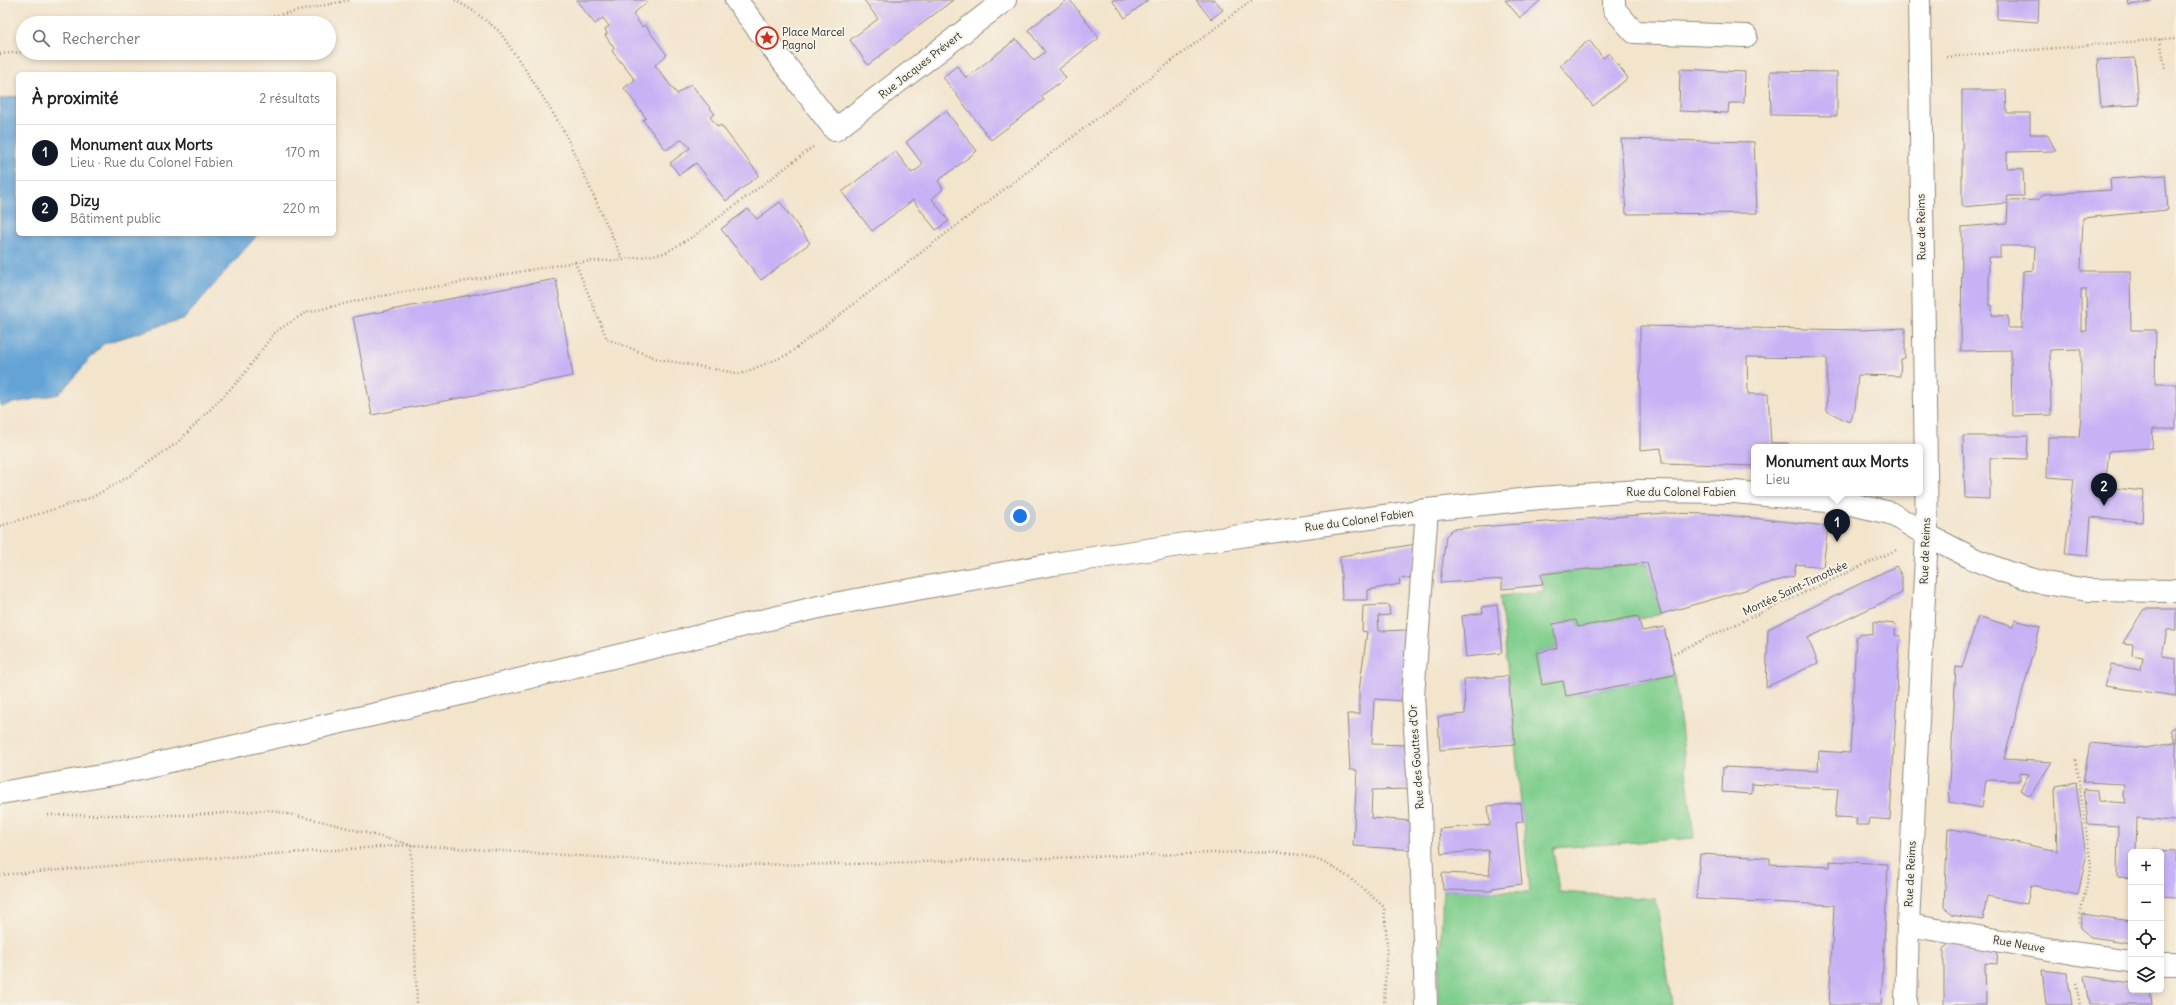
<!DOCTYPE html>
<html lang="fr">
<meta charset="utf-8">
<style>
body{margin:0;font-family:Delius,sans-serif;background:#f2f2f2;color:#202124}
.controls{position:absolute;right:12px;bottom:12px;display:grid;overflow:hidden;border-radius:6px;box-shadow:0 2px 6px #0003}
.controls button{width:36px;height:36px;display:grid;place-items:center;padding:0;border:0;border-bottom:1px solid #e0e0e0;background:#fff;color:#202124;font:20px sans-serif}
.you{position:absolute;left:1020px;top:516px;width:14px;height:14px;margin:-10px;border:3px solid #fff;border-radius:50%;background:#1a73e8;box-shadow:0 0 0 6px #1a73e833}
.badge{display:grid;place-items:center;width:26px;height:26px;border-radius:50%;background:#111827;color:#fff;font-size:13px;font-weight:700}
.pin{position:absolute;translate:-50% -33px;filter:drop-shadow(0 1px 2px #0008)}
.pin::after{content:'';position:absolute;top:21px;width:14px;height:12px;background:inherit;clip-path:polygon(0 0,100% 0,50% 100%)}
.popup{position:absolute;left:1751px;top:444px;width:172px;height:52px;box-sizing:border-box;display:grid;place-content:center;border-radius:6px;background:#fff;filter:drop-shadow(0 1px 3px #0005);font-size:13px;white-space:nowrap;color:#757577}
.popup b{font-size:15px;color:#202124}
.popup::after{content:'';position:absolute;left:50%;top:100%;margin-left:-8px;border:8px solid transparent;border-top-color:#fff}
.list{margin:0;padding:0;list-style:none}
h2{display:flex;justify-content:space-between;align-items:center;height:52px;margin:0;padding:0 16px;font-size:17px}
h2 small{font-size:13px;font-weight:400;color:#757577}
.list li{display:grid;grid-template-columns:26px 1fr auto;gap:12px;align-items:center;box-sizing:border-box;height:56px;padding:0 16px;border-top:1px solid #e0e0e0}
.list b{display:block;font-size:15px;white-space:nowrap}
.list p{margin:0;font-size:13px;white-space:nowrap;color:#757577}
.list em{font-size:13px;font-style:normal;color:#757577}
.icon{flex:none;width:22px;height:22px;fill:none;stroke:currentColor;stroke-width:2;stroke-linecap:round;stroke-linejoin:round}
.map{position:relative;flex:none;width:2176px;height:1005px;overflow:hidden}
.search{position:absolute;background:#fff;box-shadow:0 2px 6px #0003;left:16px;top:16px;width:320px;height:44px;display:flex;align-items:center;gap:10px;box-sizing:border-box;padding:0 14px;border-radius:22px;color:#757577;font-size:15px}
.panel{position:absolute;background:#fff;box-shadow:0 2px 6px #0003;left:16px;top:72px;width:320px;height:164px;border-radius:6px}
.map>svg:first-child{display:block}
.green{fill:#81cf8e;stroke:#567d5c}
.water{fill:#64a3d6;stroke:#486780}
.building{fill:#c7b2f5;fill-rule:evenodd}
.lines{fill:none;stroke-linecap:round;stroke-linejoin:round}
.minor-casing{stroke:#8f887c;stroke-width:24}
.major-casing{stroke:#8f887c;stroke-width:24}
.path{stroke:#8f887c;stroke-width:2.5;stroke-dasharray:1 3;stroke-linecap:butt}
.minor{stroke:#fff;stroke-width:22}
.major{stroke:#fff;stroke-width:22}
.labels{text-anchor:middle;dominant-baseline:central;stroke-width:4;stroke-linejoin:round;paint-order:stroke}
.poi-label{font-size:11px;fill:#2b2b2b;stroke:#f7f3e8;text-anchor:start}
.street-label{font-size:11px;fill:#2b2b2b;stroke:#f7f3e8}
</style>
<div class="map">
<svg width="2176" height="1005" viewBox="0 0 2176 1005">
<rect width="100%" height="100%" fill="#f7f3e8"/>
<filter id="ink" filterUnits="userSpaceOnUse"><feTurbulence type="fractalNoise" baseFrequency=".025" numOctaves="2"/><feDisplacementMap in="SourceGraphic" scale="8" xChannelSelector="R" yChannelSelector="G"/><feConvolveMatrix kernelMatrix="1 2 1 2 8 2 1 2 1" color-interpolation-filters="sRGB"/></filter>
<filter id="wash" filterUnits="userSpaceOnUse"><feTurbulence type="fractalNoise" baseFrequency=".012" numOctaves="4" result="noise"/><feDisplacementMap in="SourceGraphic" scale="16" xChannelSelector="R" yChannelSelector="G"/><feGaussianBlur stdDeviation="0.9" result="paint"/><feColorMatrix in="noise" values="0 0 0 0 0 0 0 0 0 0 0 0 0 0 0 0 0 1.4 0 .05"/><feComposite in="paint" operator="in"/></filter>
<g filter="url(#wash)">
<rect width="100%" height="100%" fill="#f3e4cc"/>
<path class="green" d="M1647,563L1661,614L1639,619L1637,616L1578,627L1576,620L1554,624L1557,648L1536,653L1542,685L1563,681L1567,696L1675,675L1694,838L1553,848L1559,892L1656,899L1672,1005H1438L1443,890L1530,892L1500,596L1544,592L1541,574Z"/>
<path class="water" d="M18,96V234H258L185,318L103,344L59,394L0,406V99Z"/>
<g id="blocks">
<path class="building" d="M576,0H645L647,2L633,14L642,27L645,25L667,55L655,65L677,94L691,84L715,114L710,117L718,127L721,125L759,175L726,201L696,163L679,175L670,163L690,148L682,139L666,150L643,120L646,118L624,88L635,80L612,51L614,48L605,35L607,34L605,29L609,26L603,18L595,24Z
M864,0H953L868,65L850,40L878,19Z
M1067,0H1070L1099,38L1059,69L1066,78L1041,96L1044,100L991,140L943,77L957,66L966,78L1016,39L1034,61L1045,52L1028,30Z
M1112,0H1148L1125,18Z
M1196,0H1215L1223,10L1211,19Z
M1505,0H1541L1520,18Z
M1997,0H2039L2038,22L1997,19Z
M2128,0H2152V1L2129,5Z
M1589,40L1603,58L1609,53L1628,78L1593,106L1560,65Z
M2135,58L2139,105L2101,107L2097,60Z
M1680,69L1745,72L1744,103H1729L1728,113L1679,111Z
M1770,71L1837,72V116L1771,115Z
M1962,90H2006L2007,113H2030V134H2047L2056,151L2007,152V168L2023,169L2024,196H2008L2007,201L2038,200L2044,194L2111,190L2110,179L2165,175L2168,210L2083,218L2081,271H2130L2131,330H2156L2155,384H2176V429H2153L2152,448L2109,451L2105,487L2144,491L2142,522L2091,517L2088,556L2065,554L2074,479L2047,477L2048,437H2079L2081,415V349L2050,350L2051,415L2012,416L2011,350L1961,351L1962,227L2007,223L2008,203L1962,207ZM2000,246H2035L2034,270L2023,271L2022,328H2008V316L1992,315V305H1989V257H2000ZM2081,289H2086L2087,331H2081Z
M946,111L977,151L938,181L943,189L932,199L949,221L936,230L913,200L872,231L842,192L895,151L912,173L923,165L906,142Z
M1621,139L1754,142L1757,213L1626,214Z
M780,202L810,243L761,280L721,229L748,209L757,219Z
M556,279L573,376L372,415L353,317Z
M1640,326L1861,330L1905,328V358L1901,359L1900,376L1858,375L1855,409L1849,422L1827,411V358L1747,357L1748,394H1768L1771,443H1788L1791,447H1754V466L1662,463L1661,448L1640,450Z
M1963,436H2028L2027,459L1990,458V499L1965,498Z
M1665,513L1714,514L1828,526L1823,567L1796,564L1794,576L1661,614L1647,563L1541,574L1543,585L1502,589V579L1440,583L1446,536L1453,529Z
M1417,544L1414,577L1399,579L1400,584L1368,590V600H1342L1340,556Z
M1896,566L1902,576V593L1808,638L1818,663L1766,687L1768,629Z
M1389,605L1390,615L1378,616L1379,631L1408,630L1401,701L1374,699L1372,744L1405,745L1409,789L1372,790L1371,818L1413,821L1415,850L1353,846L1357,770H1350L1347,714H1359V691L1367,632L1362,631L1363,606Z
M1497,605L1502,653L1466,657L1462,616L1483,613L1482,607Z
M2144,609H2176V630H2167L2162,656L2176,658V696L2105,686L2111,665L2141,670L2143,657L2132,655L2133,644L2123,643Z
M1638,616L1642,631L1664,627L1675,675L1566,696L1563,681L1542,685L1536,653L1557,648L1553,624L1576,620L1578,627Z
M1978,616L2013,627L2015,620L2040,627L2004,759L2052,762L2030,796L2020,790L2029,774L2020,773V781L1986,780L1982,808L1949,802L1956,667L1962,668Z
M1873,622L1896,624L1895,635L1900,636L1890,820L1869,818L1868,825H1856L1857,818L1835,817L1838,789L1752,784V794L1722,792L1723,767L1818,771L1819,751L1850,753L1856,637L1863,634L1873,635Z
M1508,676L1515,744L1440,750L1438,717L1465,714L1464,679Z
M2176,727V821L2137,818L2136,852H2131V878L2117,877L2118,826L2088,824L2084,789L2097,790L2098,801L2126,803L2123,796L2124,784L2083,782L2090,743L2145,748L2175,743L2171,729Z
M2076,782L2086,857L2078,895L2031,885L2027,904L1987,896L1983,920L1951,915L1944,906L1948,828L2057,851L2055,786Z
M1521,803L1523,822L1516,823L1522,884L1492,888V891L1443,890L1442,873L1490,875L1488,850L1441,854L1439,829L1490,825L1488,806Z
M2152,850L2176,851V897L2161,896V852H2152Z
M1700,854L1770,858V864L1830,867V861L1888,864L1881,1005H1829L1834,905L1696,899Z
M2083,914L2131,921V943L2091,937L2080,928Z
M1951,940L1998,948L1997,964L1985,963L1986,1005H1944V949Z
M2042,970L2067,973L2072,1005H2046Z
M2084,976L2131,983V990H2150L2152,1005H2089Z"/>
</g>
</g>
<g filter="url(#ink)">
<use href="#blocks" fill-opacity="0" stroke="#8f887c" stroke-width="1"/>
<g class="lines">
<g class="minor-casing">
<path id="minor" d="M736,0L835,130L1005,0
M1614,0V9L1634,32L1746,36
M1908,925L2072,953L2131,961
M2161,964H2176
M1426,1005L1420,807L1413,696L1427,510
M1906,1005L1908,925L1927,535"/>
</g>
<g class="major-casing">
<path id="major" d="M1919,0L1927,535
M0,793L113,774L394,710L823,606L1054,564L1219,539L1427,510L1539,498L1639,491L1735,492L1847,503L1890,513L1927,535L1976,560L2006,572L2045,583L2088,590L2176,591"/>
</g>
<path class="path" d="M455,0L475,12L499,31L531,78L564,131L623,260
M242,23L349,0
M2160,39L2165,68
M0,54L23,52
M1947,57L2176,38
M575,262L607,339L658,359L741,374L787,355L1252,0
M0,526L93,497L131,475L178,442L241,378L275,332L305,313L365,299L575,262L623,260L665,253L694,236L813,147
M1670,655L1896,550
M2076,760L2091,865L2078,925
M48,815H193L269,810L325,822L411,845L417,1005
M0,875L182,860L411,845L716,865L849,864L1247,852C1262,853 1278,852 1293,854C1330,858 1357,883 1384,907L1387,943L1384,1005
M2076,983L2080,1005"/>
<use href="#minor" class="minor"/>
<use href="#major" class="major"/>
</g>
</g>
<defs>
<g id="sight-ring" transform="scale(1.15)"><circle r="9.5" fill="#f7f3e8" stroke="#c8321e" stroke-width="1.5"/><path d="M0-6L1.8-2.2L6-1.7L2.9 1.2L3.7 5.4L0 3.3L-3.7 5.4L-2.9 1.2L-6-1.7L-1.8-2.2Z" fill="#c8321e"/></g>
</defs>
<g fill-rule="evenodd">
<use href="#sight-ring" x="767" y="38"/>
</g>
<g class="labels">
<g class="poi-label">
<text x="782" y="32">Place Marcel<tspan x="782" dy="13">Pagnol</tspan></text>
</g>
<g class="street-label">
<text transform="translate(920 65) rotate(-38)">Rue Jacques Prévert</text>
<text transform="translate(1921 227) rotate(-91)">Rue de Reims</text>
<text x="1681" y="492">Rue du Colonel Fabien</text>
<text transform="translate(1359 520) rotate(-8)">Rue du Colonel Fabien</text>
<text transform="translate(1925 551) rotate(-88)">Rue de Reims</text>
<text transform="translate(1795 588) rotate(-25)">Montée Saint-Timothée</text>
<text transform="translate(1416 757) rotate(-94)">Rue des Gouttes d'Or</text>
<text transform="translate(1910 874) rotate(-87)">Rue de Reims</text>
<text transform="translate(2019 944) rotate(10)">Rue Neuve</text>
</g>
</g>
</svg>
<div class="controls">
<button>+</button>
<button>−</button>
<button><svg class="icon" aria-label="locate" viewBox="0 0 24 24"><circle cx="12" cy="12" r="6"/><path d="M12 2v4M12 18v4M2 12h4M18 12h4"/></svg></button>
<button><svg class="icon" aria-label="layers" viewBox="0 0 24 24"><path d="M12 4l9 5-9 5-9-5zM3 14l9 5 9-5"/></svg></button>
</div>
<div class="you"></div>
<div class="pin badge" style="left:1837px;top:542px">1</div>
<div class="popup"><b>Monument aux Morts</b>Lieu</div>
<div class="pin badge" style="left:2104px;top:506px">2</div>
<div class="search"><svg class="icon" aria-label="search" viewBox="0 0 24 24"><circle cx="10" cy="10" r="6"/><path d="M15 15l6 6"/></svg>Rechercher</div>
<section class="panel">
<h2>À proximité<small>2 résultats</small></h2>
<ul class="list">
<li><span class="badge">1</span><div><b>Monument aux Morts</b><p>Lieu · Rue du Colonel Fabien</p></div><em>170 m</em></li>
<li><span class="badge">2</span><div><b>Dizy</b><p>Bâtiment public</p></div><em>220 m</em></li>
</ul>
</section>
</div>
